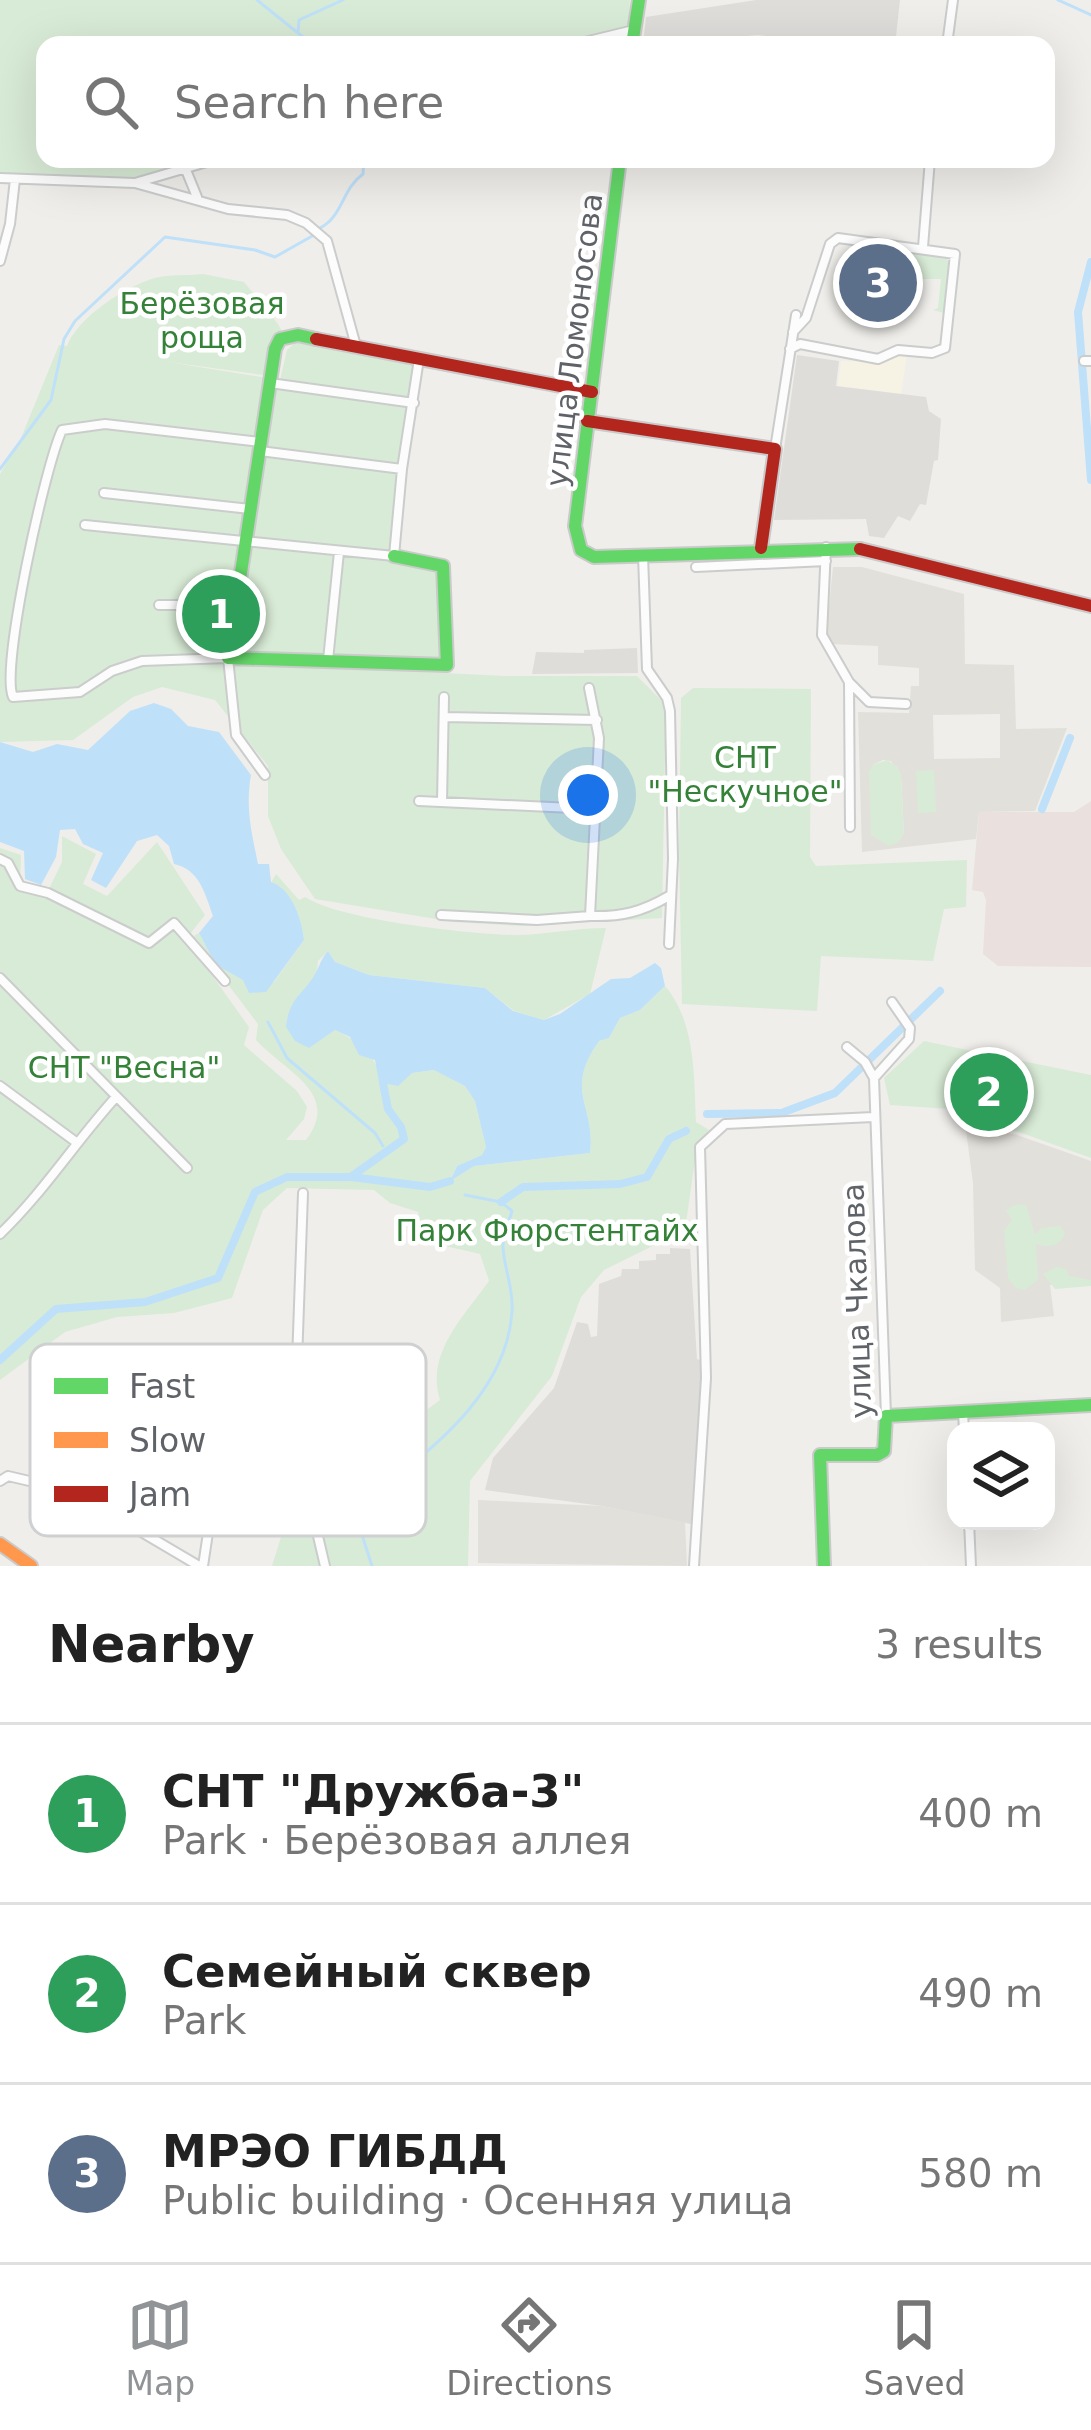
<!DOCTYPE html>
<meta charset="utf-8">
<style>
body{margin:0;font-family:"DejaVu Sans",sans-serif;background:#f2f2f2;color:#222}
.controls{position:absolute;right:36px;bottom:36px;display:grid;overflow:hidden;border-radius:24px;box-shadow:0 12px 48px #0002}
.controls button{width:108px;height:108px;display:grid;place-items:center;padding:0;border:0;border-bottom:3px solid #e0e0e0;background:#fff;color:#222;font:60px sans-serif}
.you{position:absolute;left:588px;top:795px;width:42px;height:42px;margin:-30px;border:9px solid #fff;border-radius:50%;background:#1a73e8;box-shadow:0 0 0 18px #1a73e833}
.badge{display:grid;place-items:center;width:78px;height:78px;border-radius:50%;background:#919496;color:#fff;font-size:39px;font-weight:700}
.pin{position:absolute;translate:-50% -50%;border:6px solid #fff;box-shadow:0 3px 12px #0006}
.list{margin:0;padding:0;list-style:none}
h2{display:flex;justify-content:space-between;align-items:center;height:156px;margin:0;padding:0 48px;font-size:51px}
h2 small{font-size:39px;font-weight:400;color:#767676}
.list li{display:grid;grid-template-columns:78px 1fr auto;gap:36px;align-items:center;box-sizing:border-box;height:180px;padding:0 48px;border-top:3px solid #e0e0e0}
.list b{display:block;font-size:45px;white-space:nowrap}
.list p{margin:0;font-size:39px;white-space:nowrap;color:#767676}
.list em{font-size:39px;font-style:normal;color:#767676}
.icon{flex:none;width:66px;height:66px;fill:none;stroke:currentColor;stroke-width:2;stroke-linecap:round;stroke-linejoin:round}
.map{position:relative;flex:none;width:1091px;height:1566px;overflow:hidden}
.search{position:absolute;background:#fff;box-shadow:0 12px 48px #0002;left:36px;right:36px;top:36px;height:132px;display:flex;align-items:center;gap:30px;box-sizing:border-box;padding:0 42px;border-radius:24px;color:#767676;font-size:45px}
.sheet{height:696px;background:#fff}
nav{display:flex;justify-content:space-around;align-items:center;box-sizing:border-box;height:168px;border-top:3px solid #e0e0e0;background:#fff;font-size:33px;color:#767676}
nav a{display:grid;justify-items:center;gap:6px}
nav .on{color:#919496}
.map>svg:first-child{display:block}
.commercial{fill:#f7f3e4}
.industrial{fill:#dfddda}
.education{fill:#e2e0da;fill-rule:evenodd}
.medical{fill:#eae0de}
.green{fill:#d8ebd6}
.water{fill:#bfe0f9}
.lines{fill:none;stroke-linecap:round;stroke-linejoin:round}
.stream{stroke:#bfe0f9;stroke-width:3}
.canal{stroke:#bfe0f9;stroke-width:8}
.street-casing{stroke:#cbcccc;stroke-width:12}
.fast-casing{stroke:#cacacb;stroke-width:16}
.slow-casing{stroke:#cacacb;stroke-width:16}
.jam-casing{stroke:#cacacb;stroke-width:16}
.street{stroke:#fdfcfc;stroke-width:8}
.fast{stroke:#63d668;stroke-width:12}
.slow{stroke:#ff974d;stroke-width:12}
.jam{stroke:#b3261e;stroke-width:12}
.labels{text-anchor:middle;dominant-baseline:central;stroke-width:9;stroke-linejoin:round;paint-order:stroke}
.park-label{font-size:30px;fill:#348238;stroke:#fff}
.street-label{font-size:30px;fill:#5f6368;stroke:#fff}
.key{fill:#fff;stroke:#cfd0d2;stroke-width:3}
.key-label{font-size:33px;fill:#5f6368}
</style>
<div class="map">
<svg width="1091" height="1566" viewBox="0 0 1091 1566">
<rect width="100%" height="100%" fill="#efeeea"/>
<path class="commercial" d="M899,354H907L901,394L838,386L841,361L877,362Z"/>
<path class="industrial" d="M756,0H900L895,45H831L758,35L643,45L646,17Z
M797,355L839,361L836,386L926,397L929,411L941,419L938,460L934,461L926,505L920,504L910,521L898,516L884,538L869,536L866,519L774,520Z
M637,648L638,673L532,674L536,652L584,653V650Z
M670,1248L690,1249L697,1359L702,1361L691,1524L602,1506L485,1490L493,1458L554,1388L577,1322L588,1324L591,1337L597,1336L599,1284L621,1276L622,1269H639V1261L656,1260V1254H670Z"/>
<path class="education" d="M833,567H862L964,594L965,664L1014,665L1016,729L1067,728L1035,811L979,812L976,839L862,852L858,712L909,713L911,686H919V668L878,665V646L830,644L826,636ZM1000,714V758L934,759L933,715ZM883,760L891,761L901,775L904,833L897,843L873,765Z
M965,1123L1017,1135L1091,1161V1282L1050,1285L1054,1316L1001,1322L1000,1288L975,1270L973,1183Z
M478,1500L602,1506L685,1522L687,1566L478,1563Z"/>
<path class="medical" d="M1091,801V967L998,966L983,954L986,900L983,892L972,890L979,812H1074Z"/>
<path class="green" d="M0,0H630L628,29L576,45H45V159H219L131,181L0,179Z
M905,252L947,259L950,265L944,313L933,310L938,308L941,279H917L919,263L905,258Z
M203,274L244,282L278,324L287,341L270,376L162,361L280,380L287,350L296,342L417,364L393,559L440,567L443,664L346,662L347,668L504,676H637L666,705L662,918L522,926L454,922L315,899L281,849L268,816V766L215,700L162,687L133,697L73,740L0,742V474L21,438L59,345L67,346C78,317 126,286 155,278C170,274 187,276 203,274Z
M693,688L811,689L810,857L816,866L967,860L966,907L944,909L933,961L821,956L817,1011L682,1004L679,851L681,698Z
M887,760L897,766L901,775L904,833L897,843L889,846L871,835L869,772L873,765Z
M934,770L936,812L918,813L916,771Z
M62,836L96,854L83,884L107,896L157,842L205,915L186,939L249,1027L244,1045L297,1091L307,1107L304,1119L286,1140H306C342,1093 284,1071 256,1040L258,1024L192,937L199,933C219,972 230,980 274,982L304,940C302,919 292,889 271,883L276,874L299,900L305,897C340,920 469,934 514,935C544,935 575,928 606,928L590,994L544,1020L514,1011L485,988L369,975L335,962L328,951L318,961L308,1048L335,1030C352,1038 372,1051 378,1070L412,1073L435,1070L465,1086L475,1101L486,1147L482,1155L457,1166L450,1180L474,1166L590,1153C596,1106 563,1091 599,1041L609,1038L620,1018L640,1010L665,986C696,1022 694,1078 696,1122L709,1130L697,1146L685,1230L604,1270L581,1297L552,1376L470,1481L468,1566H272L290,1508L331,1472L382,1443L440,1400C425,1354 464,1316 489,1281L480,1254L441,1245L422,1231L418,1212L390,1203L374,1190L287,1188L263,1210L232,1298L174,1313L117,1317L65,1332L0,1380V848L21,855L20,886L47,893L62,862Z
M924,1041L1091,1075V1158L1019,1132L967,1121L965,1110L890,1105L884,1078Z
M1015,1205H1026L1035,1235L1041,1228L1061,1226L1065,1233C1061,1247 1048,1248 1036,1244L1038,1280L1024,1290L1016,1288L1008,1278L1004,1231L1012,1220L1006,1210Z
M1057,1267L1066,1269L1069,1276L1091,1280V1286L1055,1289L1043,1274Z"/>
<path class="water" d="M154,703L171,709L188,726L219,732L251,775C245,808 252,834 258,864H269L271,882C292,889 302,919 304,940L266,992L249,993L243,980L216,965L199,933L213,916C205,893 199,869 174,864L169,846L157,835L137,841L106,888L91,880L103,853L83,844L75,829L60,830L56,857L41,885L25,879L24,851L0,842V742L33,752L57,744L88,750L130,711Z
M328,951L335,962L369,975L485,988L513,1011L544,1020L560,1014L611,979L630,978L655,963L661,968L665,986L640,1010L620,1018L609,1038L599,1041C563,1092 596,1105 590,1153L474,1166L450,1181L457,1166L482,1155L486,1147L475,1101L465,1086L434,1070L412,1073L398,1086L379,1082L375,1060L359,1055L350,1037L335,1030L309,1048L295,1041L286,1027C289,999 301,996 314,976C319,968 320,960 328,951Z"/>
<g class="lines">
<path class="stream" d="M257,0L298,33
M1058,0L1091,15
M306,39L298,33L299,20L343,0
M320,228C343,216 342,189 363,174L364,159
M0,469L51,400L64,339L75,321L165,237L255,250L275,257L314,235
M268,1022L287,1058L375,1133L383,1146
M372,1566L362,1535L387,1496L390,1481C445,1440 507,1385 512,1312C514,1289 504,1269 503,1247C502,1237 509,1222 512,1211L501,1202L465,1195"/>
<path class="canal" d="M1091,262L1078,312L1091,480
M1042,809L1070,738
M784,1112L835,1093L940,991
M707,1114L780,1113
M352,1176L404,1139L401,1127L388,1109L383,1083
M501,1202L523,1187L620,1184L647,1177L669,1139L686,1131
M0,1360L56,1309L145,1302L218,1278L255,1192L287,1177H351L430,1187L450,1181"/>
<g class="street-casing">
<path id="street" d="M572,45L634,30
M947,45L953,0
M186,170L197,197
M0,178L135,183L217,159
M135,183L228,209L287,215L306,223L327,241L356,346
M923,247L930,159
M0,261L10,224L15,179
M790,349L800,344L878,359L898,350L932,353L945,348L955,254L838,238L830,244L806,318L793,332
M1084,361H1091
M270,383L414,403
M261,442L105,424L62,430C45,466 0,669 13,697L80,692L112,671L142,661L228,658L236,735L265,775
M775,449L796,315
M260,451L402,469L419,359
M104,493L250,509
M85,525L394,556L402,469
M826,547L822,635L849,682L850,827
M643,555L647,669L667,698L670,711L673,859L669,944
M696,567L826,561
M159,605H238
M328,660L339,552
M850,683L869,702L906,704
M444,717L597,720
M419,801L594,809
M442,802L444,697
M0,859L8,863L20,886L48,893L149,943L174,923L225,981
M441,915L537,920L590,916L599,738L589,688
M590,916C621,917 642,912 669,896
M0,978L187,1168
M847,1047L865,1062L874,1078L886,1416
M874,1078L909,1039L910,1028L892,1002
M0,1086L76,1142
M303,1193L296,1390L310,1502L325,1566
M0,1234C43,1193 76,1141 116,1097
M963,1412L964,1431
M0,1481L8,1476L72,1491L199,1566
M59,1486L63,1425L70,1414L299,1422
M969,1521L971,1566
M203,1566L214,1493L218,1418
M694,1566L706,1378L700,1147L725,1124L873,1117"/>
</g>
<g class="fast-casing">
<path id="fast" d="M632,45L639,0
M620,159L575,526L581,550L594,557L860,549
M316,339L298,335L280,339L275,349L228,658L447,665L443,566L394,556
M824,1566L820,1455H877L884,1451L886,1416L1091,1405"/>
</g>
<g class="slow-casing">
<path id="slow" d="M0,1544L31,1566"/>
</g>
<g class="jam-casing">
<path id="jam" d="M316,339L592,392
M587,421L775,449L761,548
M860,549L1091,606"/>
</g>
<use href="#street" class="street"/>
<use href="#fast" class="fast"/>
<use href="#slow" class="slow"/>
<use href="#jam" class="jam"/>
</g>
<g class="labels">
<g class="park-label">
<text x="202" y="303">Берёзовая<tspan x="202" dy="34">роща</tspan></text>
<text x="745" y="757">СНТ<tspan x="745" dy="34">"Нескучное"</tspan></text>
<text x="124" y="1067">СНТ "Весна"</text>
<text x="547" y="1230">Парк Фюрстентайх</text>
</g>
<g class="street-label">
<text transform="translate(574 340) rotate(-83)">улица Ломоносова</text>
<text transform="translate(857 1301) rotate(-92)">улица Чкалова</text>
</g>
</g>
<rect x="30" y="1344" width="396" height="192" rx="18" class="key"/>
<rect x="54" y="1378" width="54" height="16" fill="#63d668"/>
<rect x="54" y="1432" width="54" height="16" fill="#ff974d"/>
<rect x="54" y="1486" width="54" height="16" fill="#b3261e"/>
<g class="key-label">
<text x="129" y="1398">Fast</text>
<text x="129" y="1452">Slow</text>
<text x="129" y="1506">Jam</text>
</g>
</svg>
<div class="controls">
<button><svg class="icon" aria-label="layers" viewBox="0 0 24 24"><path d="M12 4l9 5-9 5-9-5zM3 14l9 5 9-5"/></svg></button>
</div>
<div class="you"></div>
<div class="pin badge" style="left:221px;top:614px;background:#2e9e5b">1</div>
<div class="pin badge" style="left:989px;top:1092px;background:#2e9e5b">2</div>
<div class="pin badge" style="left:878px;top:283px;background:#5c6f8a">3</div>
<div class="search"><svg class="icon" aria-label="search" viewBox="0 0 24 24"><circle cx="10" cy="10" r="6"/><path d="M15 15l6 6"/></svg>Search here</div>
</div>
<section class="sheet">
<h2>Nearby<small>3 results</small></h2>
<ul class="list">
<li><span class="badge" style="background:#2e9e5b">1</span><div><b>СНТ &quot;Дружба-3&quot;</b><p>Park · Берёзовая аллея</p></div><em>400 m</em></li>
<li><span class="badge" style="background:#2e9e5b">2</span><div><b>Семейный сквер</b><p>Park</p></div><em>490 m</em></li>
<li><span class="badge" style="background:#5c6f8a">3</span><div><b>МРЭО ГИБДД</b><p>Public building · Осенняя улица</p></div><em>580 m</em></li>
</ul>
</section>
<nav>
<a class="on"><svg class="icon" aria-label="map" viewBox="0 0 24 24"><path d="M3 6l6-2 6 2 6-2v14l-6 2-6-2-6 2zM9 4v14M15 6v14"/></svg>Map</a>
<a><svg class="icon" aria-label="directions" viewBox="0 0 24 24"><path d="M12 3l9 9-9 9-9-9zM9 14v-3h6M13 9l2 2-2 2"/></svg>Directions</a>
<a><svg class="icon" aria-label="saved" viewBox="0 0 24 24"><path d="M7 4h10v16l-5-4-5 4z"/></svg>Saved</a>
</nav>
